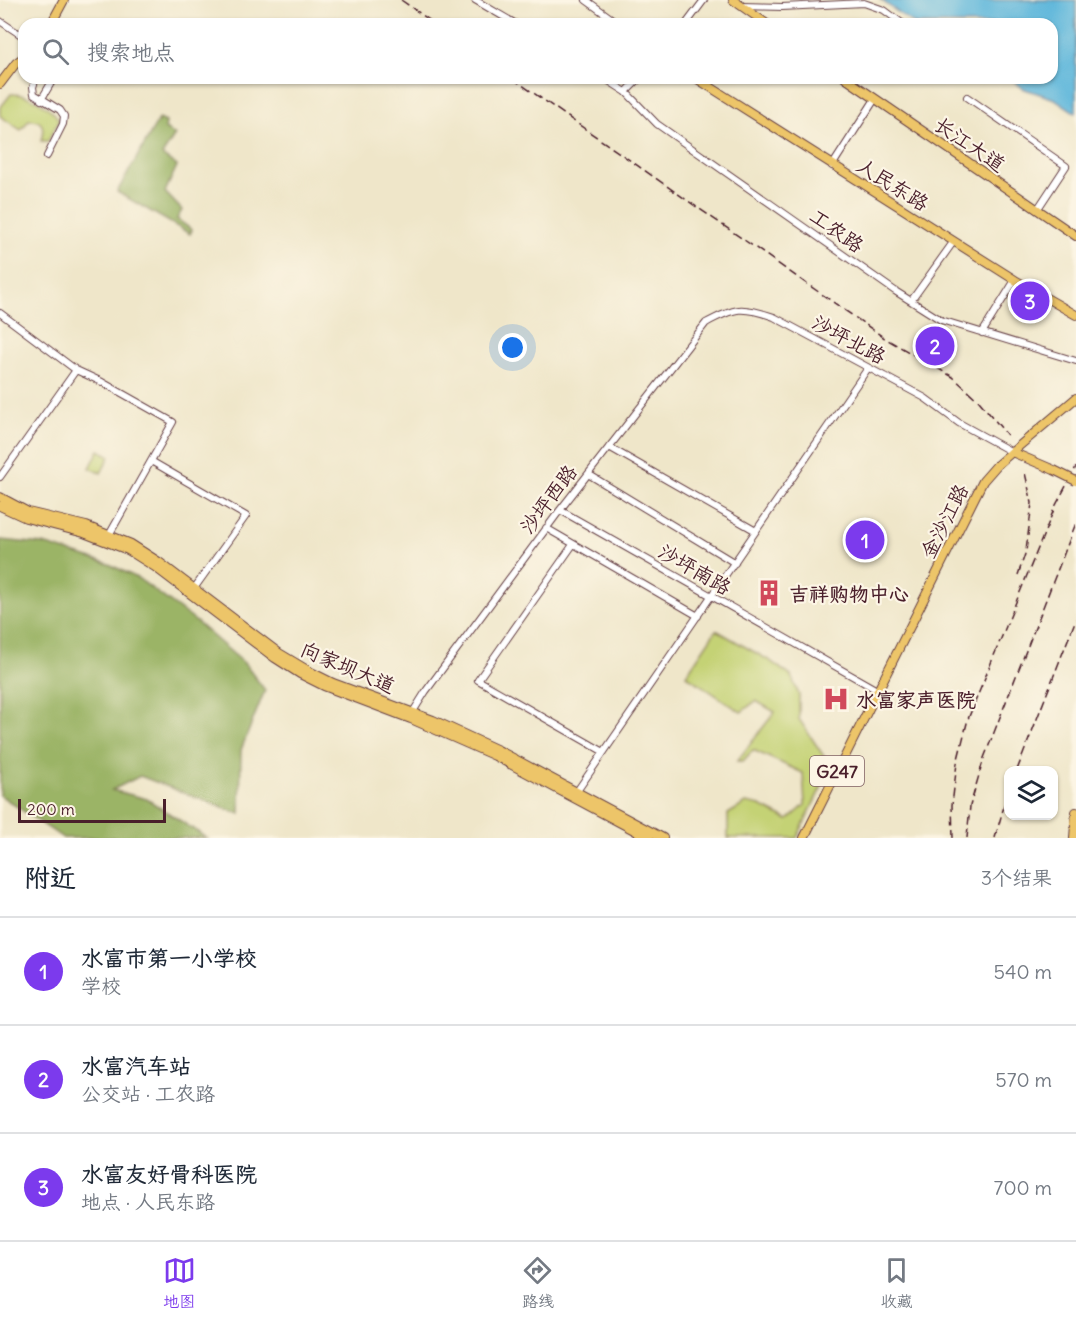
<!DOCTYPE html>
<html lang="zh">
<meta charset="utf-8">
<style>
body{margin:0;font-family:Delius,"LXGW WenKai TC",sans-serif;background:#f6f6f7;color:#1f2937}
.controls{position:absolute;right:18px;bottom:18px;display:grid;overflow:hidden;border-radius:12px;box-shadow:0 2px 4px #0004}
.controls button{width:54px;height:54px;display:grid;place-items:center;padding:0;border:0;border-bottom:2px solid #e0e1e3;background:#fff;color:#1f2937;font:30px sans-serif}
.scale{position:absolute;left:18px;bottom:15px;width:148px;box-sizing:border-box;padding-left:6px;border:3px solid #4a1f2b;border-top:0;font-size:16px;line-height:21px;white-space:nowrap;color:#4a1f2b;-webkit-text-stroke:4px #fcf5e5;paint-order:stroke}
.you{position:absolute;left:513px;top:348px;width:21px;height:21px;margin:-15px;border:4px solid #fff;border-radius:50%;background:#1a73e8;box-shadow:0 0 0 9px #1a73e833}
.badge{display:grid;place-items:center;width:39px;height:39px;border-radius:50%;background:#7c3aed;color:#fff;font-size:20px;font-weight:700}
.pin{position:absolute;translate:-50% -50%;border:3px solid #fff;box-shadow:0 2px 6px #0006}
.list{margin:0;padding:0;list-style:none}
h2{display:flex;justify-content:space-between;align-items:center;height:78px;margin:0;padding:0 24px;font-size:26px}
h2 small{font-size:20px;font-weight:400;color:#747a83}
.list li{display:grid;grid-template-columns:39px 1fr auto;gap:18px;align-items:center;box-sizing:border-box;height:108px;padding:0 24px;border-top:2px solid #e0e1e3}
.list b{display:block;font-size:22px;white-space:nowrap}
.list p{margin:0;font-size:20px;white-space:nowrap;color:#747a83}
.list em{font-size:20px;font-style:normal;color:#747a83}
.icon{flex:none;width:33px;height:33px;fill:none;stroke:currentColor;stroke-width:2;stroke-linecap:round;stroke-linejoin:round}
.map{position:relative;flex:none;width:1076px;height:838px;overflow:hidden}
.search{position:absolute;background:#fff;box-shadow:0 2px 4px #0004;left:18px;right:18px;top:18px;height:66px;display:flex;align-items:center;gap:15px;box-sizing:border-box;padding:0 21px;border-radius:18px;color:#747a83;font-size:22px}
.sheet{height:402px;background:#fff}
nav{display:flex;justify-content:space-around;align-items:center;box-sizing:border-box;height:84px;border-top:2px solid #e0e1e3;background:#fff;font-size:16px;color:#747a83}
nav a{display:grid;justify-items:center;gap:3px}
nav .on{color:#7c3aed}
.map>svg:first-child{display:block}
.green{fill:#c4d274;stroke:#877850;stroke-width:1.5}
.forest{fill:#9bb466;stroke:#726a48;stroke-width:1.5}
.water{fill:#5eb7db;stroke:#546b83;stroke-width:1.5}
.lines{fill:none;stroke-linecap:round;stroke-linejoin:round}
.minor-casing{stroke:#633d43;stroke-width:8}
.major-casing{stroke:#633d43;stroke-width:10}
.highway-casing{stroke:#633d43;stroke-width:10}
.minor{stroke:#fff;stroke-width:6}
.major{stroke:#edc569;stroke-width:8}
.highway{stroke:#edc569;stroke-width:8}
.rail{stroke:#4a1f2b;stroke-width:1.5;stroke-dasharray:9 4.5;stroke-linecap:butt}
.highway-bridge-casing{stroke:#633d43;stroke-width:10;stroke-linecap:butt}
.highway-bridge{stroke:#edc569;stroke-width:8}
.labels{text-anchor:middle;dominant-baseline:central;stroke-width:4.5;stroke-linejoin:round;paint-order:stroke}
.shield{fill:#fcf5e5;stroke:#7f5f63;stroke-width:1.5}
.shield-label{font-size:18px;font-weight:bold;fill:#4a1f2b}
.street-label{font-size:20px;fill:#4a1f2b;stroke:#fcf5e5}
.poi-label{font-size:20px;font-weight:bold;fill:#4a1f2b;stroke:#fcf5e5;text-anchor:start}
</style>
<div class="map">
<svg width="1076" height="838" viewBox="0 0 1076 838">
<rect width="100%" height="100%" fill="#fcf5e5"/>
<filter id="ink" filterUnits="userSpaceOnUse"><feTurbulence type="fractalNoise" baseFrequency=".0167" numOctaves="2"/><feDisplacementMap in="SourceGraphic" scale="12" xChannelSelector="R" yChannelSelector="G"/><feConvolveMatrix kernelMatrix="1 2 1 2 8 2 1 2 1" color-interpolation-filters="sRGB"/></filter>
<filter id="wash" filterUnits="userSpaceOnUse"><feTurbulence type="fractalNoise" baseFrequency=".008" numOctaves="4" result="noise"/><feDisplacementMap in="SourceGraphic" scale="24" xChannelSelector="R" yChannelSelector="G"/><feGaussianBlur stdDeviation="1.35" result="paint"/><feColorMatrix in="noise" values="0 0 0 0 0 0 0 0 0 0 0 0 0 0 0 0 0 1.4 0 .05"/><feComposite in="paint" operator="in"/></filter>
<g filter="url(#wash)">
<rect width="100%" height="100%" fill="#efe6c9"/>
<path class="green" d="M11,94C27,93 51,106 59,120L48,141H41C44,129 45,119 29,120L21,130L0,116V108Z
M99,450L110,456L101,473L90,468Z
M716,630L770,661L791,676L799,695V719L831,767L797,838H728V814L746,803L760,806L788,820L805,805L803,773L753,750L743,761H737L775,712L756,701L741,712L686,675Z"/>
<path class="forest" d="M159,119L166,122L165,129L175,135L162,155L177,166L165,192L182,210L177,219L192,230L190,234L117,192Z
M0,540L43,544L109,564L139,579L194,620L244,663L265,690L241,750L240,814L140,776L112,790L147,799L207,838H63L0,795Z"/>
<path class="water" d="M881,0H1076V113L1055,99L1022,88L1011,78H1052V24H914Z"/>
</g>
<g filter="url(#ink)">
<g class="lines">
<g class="minor-casing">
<path id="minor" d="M475,0L516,24
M586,0L619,24
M742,6L782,7L864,3L884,10L903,24
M0,21L24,37
M686,24L704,0
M36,78L33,87L34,94L60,110L64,116L63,124L47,156
M604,78L626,92L657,124L895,291L941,320L1076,361
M626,92L640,78
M967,97L1066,166L1037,210
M41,100L54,78
M832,166L875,99
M911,301L954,241
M0,313L76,370L102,382L173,422L108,537
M982,333L1015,280
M609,447L756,531
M151,461L246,516L193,590
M588,474L735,563
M0,477L76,370
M560,510L877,690
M546,528L698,616
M572,546L478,680L604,752
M411,715L426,691L560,510L706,323C735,307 742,306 774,317L925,398L959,423L1012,452
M575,794L868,368"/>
</g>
<g class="major-casing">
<path id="major" d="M733,0L767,24
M51,24L64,0
M696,78L1015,280L1076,315
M845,78L1076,236
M0,84L16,63L24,57
M1012,452L1076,398
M0,497L28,512L86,526L131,544L159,562L279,653L309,671L333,683L433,720L498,750L663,838
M0,506L26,518L84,533L128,550L155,567L275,658L300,674L324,686L411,719L495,756L649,838
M1074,838L1076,812"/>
</g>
<g class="highway-casing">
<path id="highway" d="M804,838L983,481L997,465L1012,452L1054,470"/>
</g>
<use href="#minor" class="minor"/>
<use href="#major" class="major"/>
<use href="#highway" class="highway"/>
<path class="rail" d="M401,0L435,24
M512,78L886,339L953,377L979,401L1007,435
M1018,575L1026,551L1032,503L1025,473
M1017,770L1076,619
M953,838L952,805L957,763L968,719L1055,507L1076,467
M967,838L970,806L984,758L1076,523
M995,838L1008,792"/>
<g class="highway-bridge-casing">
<path id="highway-bridge" d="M1054,470L1076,481"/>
</g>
<use href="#highway-bridge" class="highway-bridge"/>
</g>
</g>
<defs>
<g id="building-bare" transform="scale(2.07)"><path d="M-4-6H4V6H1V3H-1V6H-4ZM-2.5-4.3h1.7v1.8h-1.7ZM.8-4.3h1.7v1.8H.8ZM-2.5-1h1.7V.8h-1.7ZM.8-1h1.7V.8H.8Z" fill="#d1495b" stroke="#fcf5e5" stroke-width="2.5" paint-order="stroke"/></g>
<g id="hospital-bare" transform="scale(2.07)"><path d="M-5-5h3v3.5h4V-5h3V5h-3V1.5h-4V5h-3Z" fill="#d1495b" stroke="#fcf5e5" stroke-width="2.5" paint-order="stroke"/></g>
</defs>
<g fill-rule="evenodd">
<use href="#building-bare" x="769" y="593"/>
<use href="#hospital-bare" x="836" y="699"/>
</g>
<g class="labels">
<rect class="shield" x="810" y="756" width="54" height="30" rx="4.5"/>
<g class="shield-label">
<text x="837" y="771">G247</text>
</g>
<g class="street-label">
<text transform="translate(970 144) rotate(34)">长江大道</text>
<text transform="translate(893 184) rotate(32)">人民东路</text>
<text transform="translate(837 230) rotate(35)">工农路</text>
<text transform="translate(849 339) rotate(28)">沙坪北路</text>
<text transform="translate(548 499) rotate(-53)">沙坪西路</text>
<text transform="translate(944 521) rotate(-63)">金沙江路</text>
<text transform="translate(695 569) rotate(30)">沙坪南路</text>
<text transform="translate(348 667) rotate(23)">向家坝大道</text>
</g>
<g class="poi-label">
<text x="789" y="593">吉祥购物中心</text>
<text x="856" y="699">水富家声医院</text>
</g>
</g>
</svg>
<div class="controls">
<button><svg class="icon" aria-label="layers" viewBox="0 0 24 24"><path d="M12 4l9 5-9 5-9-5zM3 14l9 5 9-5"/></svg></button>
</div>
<div class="scale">200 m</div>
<div class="you"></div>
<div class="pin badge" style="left:865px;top:540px">1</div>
<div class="pin badge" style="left:935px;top:346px">2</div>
<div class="pin badge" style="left:1030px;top:301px">3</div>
<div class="search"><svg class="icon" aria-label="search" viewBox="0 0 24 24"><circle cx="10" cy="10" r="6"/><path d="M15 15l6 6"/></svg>搜索地点</div>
</div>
<section class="sheet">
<h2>附近<small>3个结果</small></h2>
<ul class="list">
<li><span class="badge">1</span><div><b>水富市第一小学校</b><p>学校</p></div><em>540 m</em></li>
<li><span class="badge">2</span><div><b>水富汽车站</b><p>公交站 · 工农路</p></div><em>570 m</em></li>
<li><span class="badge">3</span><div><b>水富友好骨科医院</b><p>地点 · 人民东路</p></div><em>700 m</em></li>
</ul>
</section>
<nav>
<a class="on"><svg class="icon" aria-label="map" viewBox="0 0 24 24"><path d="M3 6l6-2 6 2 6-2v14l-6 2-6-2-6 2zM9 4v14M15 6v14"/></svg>地图</a>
<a><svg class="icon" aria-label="directions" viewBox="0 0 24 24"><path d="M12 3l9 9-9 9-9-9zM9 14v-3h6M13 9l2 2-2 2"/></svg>路线</a>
<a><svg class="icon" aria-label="saved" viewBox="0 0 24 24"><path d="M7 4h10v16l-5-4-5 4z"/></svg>收藏</a>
</nav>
